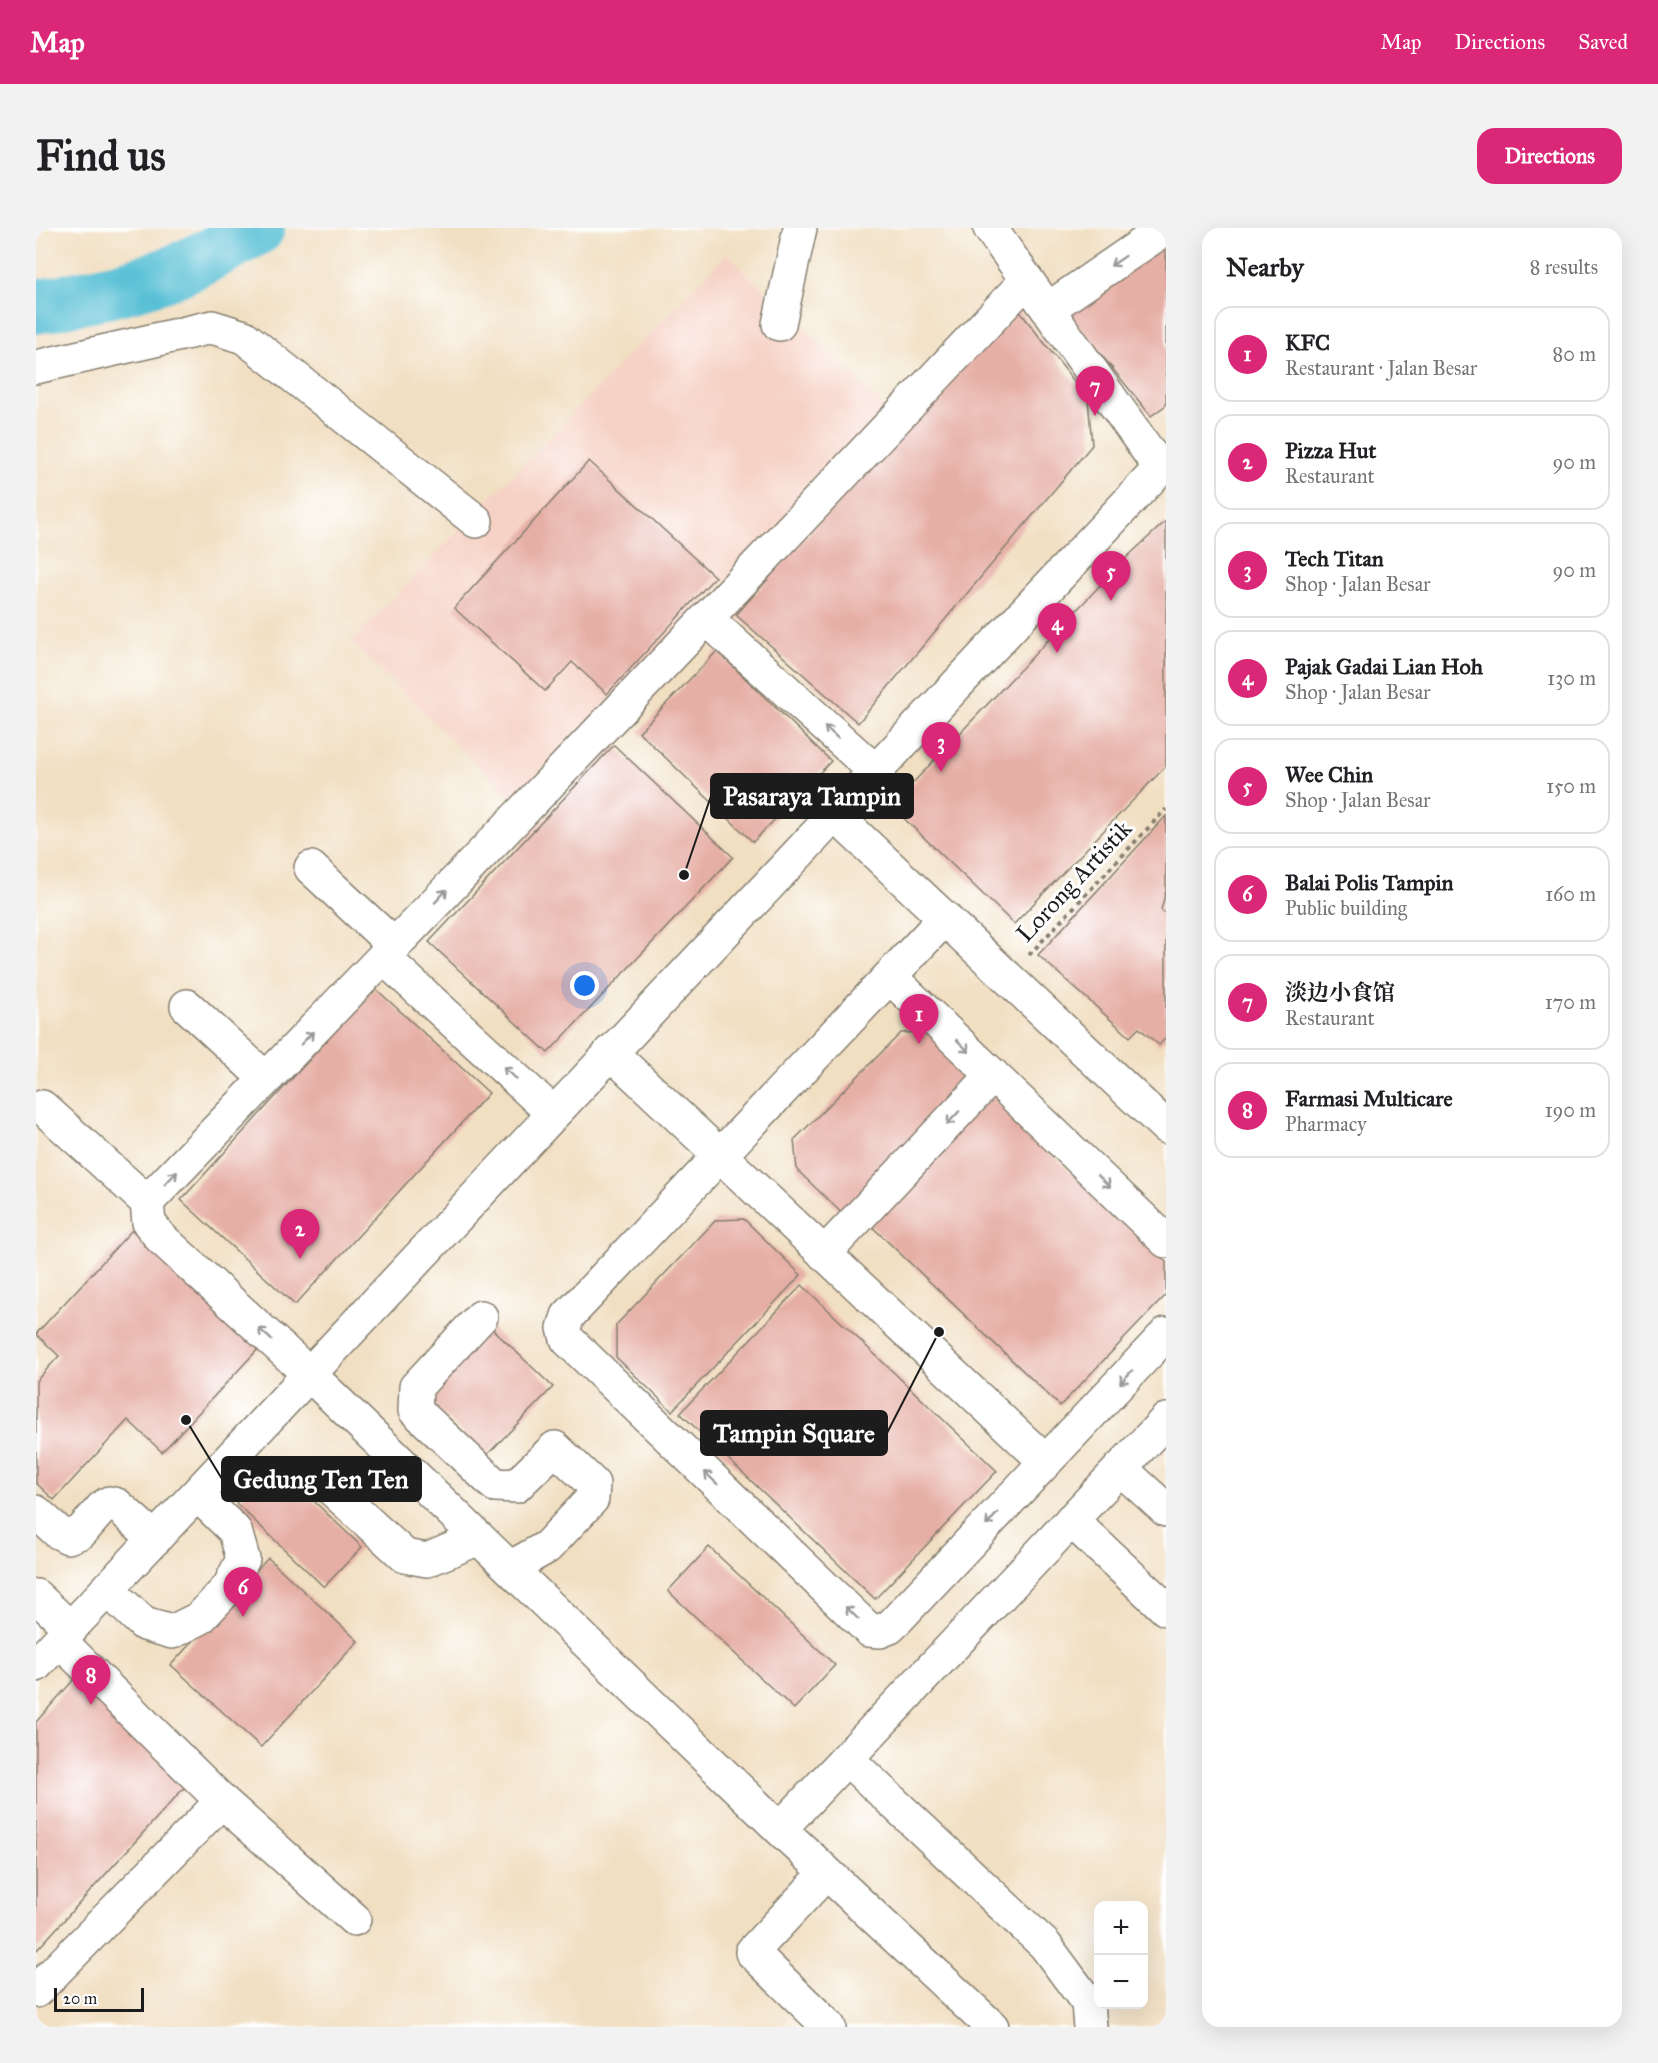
<!DOCTYPE html>
<meta charset="utf-8">
<style>
body{margin:0;font-family:"IM FELL Great Primer","Noto Serif SC",serif;background:#f2f2f2;color:#202124}
.controls{position:absolute;right:18px;bottom:18px;display:grid;overflow:hidden;border-radius:12px;box-shadow:0 6px 24px #0002}
.controls button{width:54px;height:54px;display:grid;place-items:center;padding:0;border:0;border-bottom:2px solid #e0e0e0;background:#fff;color:#202124;font:30px sans-serif}
.scale{position:absolute;left:18px;bottom:15px;width:90px;box-sizing:border-box;padding-left:6px;border:3px solid #1c1c1c;border-top:0;font-size:16px;line-height:21px;white-space:nowrap;color:#1c1c1c;-webkit-text-stroke:4px #fff;paint-order:stroke}
.you{position:absolute;left:549px;top:758px;width:21px;height:21px;margin:-15px;border:4px solid #fff;border-radius:50%;background:#1a73e8;box-shadow:0 0 0 9px #1a73e833}
.badge{display:grid;place-items:center;width:39px;height:39px;border-radius:50%;background:#db2777;color:#fff;font-size:20px;font-weight:700}
.pin{position:absolute;translate:-50% -50px;filter:drop-shadow(0 2px 3px #0008)}
.pin::after{content:'';position:absolute;top:32px;width:21px;height:18px;background:inherit;clip-path:polygon(0 0,100% 0,50% 100%)}
.list{margin:0;padding:0;list-style:none}
h2{display:flex;justify-content:space-between;align-items:center;height:78px;margin:0;padding:0 24px;font-size:26px}
h2 small{font-size:20px;font-weight:400;color:#757577}
.list li{display:grid;grid-template-columns:39px 1fr auto;gap:18px;align-items:center;box-sizing:border-box;height:96px;margin:0 12px 12px;padding:0 12px;border:2px solid #e0e0e0;border-radius:18px}
.list b{display:block;font-size:22px;white-space:nowrap}
.list p{margin:0;font-size:20px;white-space:nowrap;color:#757577}
.list em{font-size:20px;font-style:normal;color:#757577}
.map{position:relative;flex:none;width:1130px;height:1799px;overflow:hidden;border-radius:18px}
header{display:flex;align-items:center;gap:36px;box-sizing:border-box;height:84px;padding:0 30px;background:#db2777;color:#fff}
header strong{font-size:28px}
nav{display:flex;gap:33px;margin-inline-start:auto;font-size:21px}
.intro{display:flex;align-items:center;justify-content:space-between;box-sizing:border-box;height:144px;padding:0 36px}
h1{margin:0;font-size:42px}
.button{padding:15px 27px;border-radius:18px;background:#db2777;color:#fff;font-size:21px;font-weight:700}
main{display:flex;gap:36px;padding:0 36px}
aside{flex:1;background:#fff;border-radius:18px;box-shadow:0 6px 24px #0002}
.map>svg:first-child{display:block}
.built{fill:#f6d1c5}
.lines{fill:none;stroke-linecap:round;stroke-linejoin:round}
.river{stroke:#58c0d5;stroke-width:54}
.building{fill:#e6afa5}
.minor-casing{stroke:#867e6f;stroke-width:36}
.path{stroke:#867e6f;stroke-width:4;stroke-dasharray:4.5 4.5;stroke-linecap:butt}
.minor{stroke:#fff;stroke-width:33}
.oneway{stroke:#999}
.labels{text-anchor:middle;dominant-baseline:central;stroke-width:6;stroke-linejoin:round;paint-order:stroke}
.street-label{font-size:24px;fill:#1c1c1c;stroke:#fff}
.leader{fill:none;stroke:#1c1c1c;stroke-width:2}
.callout-dot{fill:#1c1c1c;stroke:#fff;stroke-width:2}
.callout{fill:#1c1c1c;stroke:#1c1c1c;stroke-width:2}
.callout-label{font-size:26px;text-anchor:middle;font-weight:bold;fill:#fff}
</style>
<header>
<strong>Map</strong>
<nav><a>Map</a><a>Directions</a><a>Saved</a></nav>
</header>
<div class="intro"><h1>Find us</h1><a class="button">Directions</a></div>
<main>
<div class="map">
<svg width="1130" height="1799" viewBox="0 0 1130 1799">
<rect width="100%" height="100%" fill="#fff"/>
<filter id="ink" filterUnits="userSpaceOnUse"><feTurbulence type="fractalNoise" baseFrequency=".0167" numOctaves="2"/><feDisplacementMap in="SourceGraphic" scale="12" xChannelSelector="R" yChannelSelector="G"/><feConvolveMatrix kernelMatrix="1 2 1 2 8 2 1 2 1" color-interpolation-filters="sRGB"/></filter>
<filter id="wash" filterUnits="userSpaceOnUse"><feTurbulence type="fractalNoise" baseFrequency=".008" numOctaves="4" result="noise"/><feDisplacementMap in="SourceGraphic" scale="24" xChannelSelector="R" yChannelSelector="G"/><feGaussianBlur stdDeviation="1.35" result="paint"/><feColorMatrix in="noise" values="0 0 0 0 0 0 0 0 0 0 0 0 0 0 0 0 0 1.4 0 .05"/><feComposite in="paint" operator="in"/></filter>
<g filter="url(#wash)">
<rect width="100%" height="100%" fill="#f1dfc2"/>
<path class="built" d="M691,26L853,183L477,571L315,414Z"/>
<g class="lines">
<path class="river" d="M0,79C42,70 86,62 126,48C160,36 191,17 222,0"/>
</g>
<g id="blocks">
<path class="building" d="M1130,9V177L1115,188L1029,82Z
M978,76L1052,171L1056,217L822,495L700,387Z
M553,233L679,349L571,466L536,434L509,463L418,380Z
M1130,293V538L978,696L855,578L1090,330Z
M681,423L795,533L717,614L603,504Z
M578,517L697,629L512,825L393,714Z
M1130,588V663L1125,682L1130,686V810L1123,817L1103,800L1094,809L1002,727Z
M339,760L453,865L259,1077L145,972Z
M892,804L946,853L813,992L761,942L758,912L865,805Z
M951,864L1130,1034V1067L1024,1178L829,992Z
M708,991L765,1047L636,1183L580,1129V1097L680,992Z
M96,1002L223,1120L126,1224L92,1192L18,1272L0,1255V1153L23,1128L0,1106Z
M766,1057L961,1243L839,1371L644,1185Z
M450,1095L517,1159L450,1228L383,1163Z
M238,1235L326,1319L288,1359L200,1275Z
M673,1319L799,1437L758,1481L632,1363Z
M232,1330L322,1413L225,1519L135,1437Z
M41,1448L155,1552L0,1723V1494Z"/>
</g>
</g>
<g filter="url(#ink)">
<use href="#blocks" fill-opacity="0" stroke="#867e6f" stroke-width="1.5"/>
<g class="lines">
<g class="minor-casing">
<path id="minor" d="M954,0L1124,240
M1012,81L1130,0
M743,96L764,0
M0,139L176,99L208,109L440,293
M671,391L839,543
M798,586L1130,899
M275,640L359,718
M909,690L532,1088L528,1100L531,1111L833,1402L844,1403L854,1399L1130,1106
M348,730L517,885
M854,749L1130,1013
M151,778L230,851
M574,824L1010,1234
M6,879L111,974
M788,1026L957,847
M445,1089L380,1159L379,1182L459,1257L480,1258L519,1220L557,1256L556,1271L511,1319L474,1340
M1084,1240L1130,1282
M286,1252L369,1328L391,1332L443,1310
M0,1284L22,1304L32,1309L45,1304L67,1279L73,1275L81,1277L119,1311
M1035,1292L1130,1381
M72,1362L108,1396L136,1404L164,1390L193,1359L207,1331L199,1303L161,1266
M0,1368L35,1401
M0,1437L1130,234
M810,1530L1009,1717L1052,1775L1054,1799
M186,1573L318,1691
M744,1601L1130,1192
M790,1645L716,1724L793,1799
M0,1763L186,1573L24,1413
M956,1799L744,1601L272,1145L125,1010L113,995L111,974C407,669 699,361 991,52"/>
</g>
<path class="path" d="M993,727L1130,581"/>
<use href="#minor" class="minor"/>
</g>
<defs><path id="oneway-shaft" d="M-6 0H5M1.5-3L5.5 0L1.5 3" fill="none" stroke-width="1.6" stroke-linecap="round" stroke-linejoin="round" transform="scale(1.5)"/></defs>
<g class="oneway">
<use href="#oneway-shaft" transform="translate(1082 33) rotate(146)"/>
<use href="#oneway-shaft" transform="translate(795 504) rotate(-138)"/>
<use href="#oneway-shaft" transform="translate(405 668) rotate(-47)"/>
<use href="#oneway-shaft" transform="translate(271 810) rotate(-46)"/>
<use href="#oneway-shaft" transform="translate(927 818) rotate(44)"/>
<use href="#oneway-shaft" transform="translate(474 845) rotate(-138)"/>
<use href="#oneway-shaft" transform="translate(917 890) rotate(133)"/>
<use href="#oneway-shaft" transform="translate(135 950) rotate(-46)"/>
<use href="#oneway-shaft" transform="translate(1068 953) rotate(44)"/>
<use href="#oneway-shaft" transform="translate(229 1106) rotate(-138)"/>
<use href="#oneway-shaft" transform="translate(1090 1149) rotate(133)"/>
<use href="#oneway-shaft" transform="translate(675 1250) rotate(-136)"/>
<use href="#oneway-shaft" transform="translate(956 1291) rotate(133)"/>
<use href="#oneway-shaft" transform="translate(816 1385) rotate(-136)"/>
</g>
</g>
<g class="labels">
<g class="street-label">
<text transform="translate(1038 653) rotate(-47)">Lorong Artistik</text>
</g>
</g>
<path class="leader" d="M648 647L675 568M903 1104L851 1205M150 1192L186 1251"/>
<g class="callout-dot">
<circle cx="648" cy="647" r="6"/>
<circle cx="903" cy="1104" r="6"/>
<circle cx="150" cy="1192" r="6"/>
</g>
<g class="callout">
<rect x="675" y="546" width="202" height="44" rx="6"/>
<rect x="665" y="1183" width="186" height="44" rx="6"/>
<rect x="186" y="1229" width="199" height="44" rx="6"/>
</g>
<g class="callout-label">
<text x="776" y="577">Pasaraya Tampin</text>
<text x="758" y="1214">Tampin Square</text>
<text x="285" y="1260">Gedung Ten Ten</text>
</g>
</svg>
<div class="controls">
<button>+</button>
<button>−</button>
</div>
<div class="scale">20 m</div>
<div class="you"></div>
<div class="pin badge" style="left:883px;top:816px">1</div>
<div class="pin badge" style="left:264px;top:1031px">2</div>
<div class="pin badge" style="left:905px;top:544px">3</div>
<div class="pin badge" style="left:1021px;top:425px">4</div>
<div class="pin badge" style="left:1075px;top:373px">5</div>
<div class="pin badge" style="left:207px;top:1389px">6</div>
<div class="pin badge" style="left:1059px;top:188px">7</div>
<div class="pin badge" style="left:55px;top:1477px">8</div>
</div>
<aside>
<h2>Nearby<small>8 results</small></h2>
<ul class="list">
<li><span class="badge">1</span><div><b>KFC</b><p>Restaurant · Jalan Besar</p></div><em>80 m</em></li>
<li><span class="badge">2</span><div><b>Pizza Hut</b><p>Restaurant</p></div><em>90 m</em></li>
<li><span class="badge">3</span><div><b>Tech Titan</b><p>Shop · Jalan Besar</p></div><em>90 m</em></li>
<li><span class="badge">4</span><div><b>Pajak Gadai Lian Hoh</b><p>Shop · Jalan Besar</p></div><em>130 m</em></li>
<li><span class="badge">5</span><div><b>Wee Chin</b><p>Shop · Jalan Besar</p></div><em>150 m</em></li>
<li><span class="badge">6</span><div><b>Balai Polis Tampin</b><p>Public building</p></div><em>160 m</em></li>
<li><span class="badge">7</span><div><b>淡边小食馆</b><p>Restaurant</p></div><em>170 m</em></li>
<li><span class="badge">8</span><div><b>Farmasi Multicare</b><p>Pharmacy</p></div><em>190 m</em></li>
</ul>
</aside>
</main>
